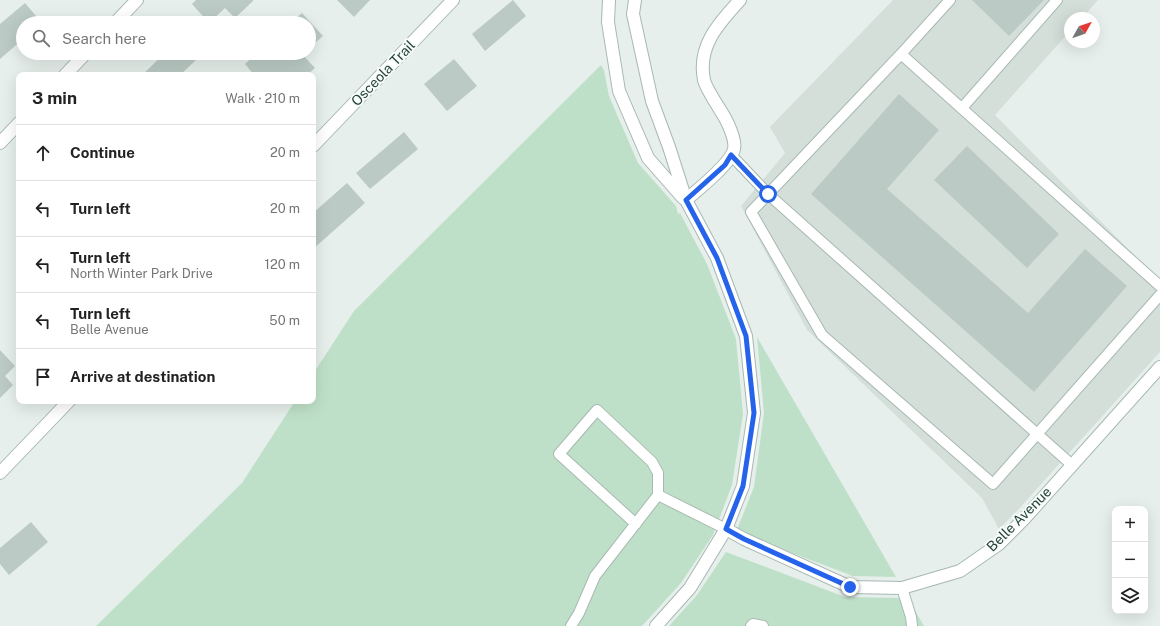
<!DOCTYPE html>
<meta charset="utf-8">
<style>
body{margin:0;font-family:"Public Sans",sans-serif;background:#f2f2f2;color:#222}
.controls{position:absolute;right:12px;bottom:12px;display:grid;overflow:hidden;border-radius:8px;box-shadow:0 4px 16px #0002}
.controls button{width:36px;height:36px;display:grid;place-items:center;padding:0;border:0;border-bottom:1px solid #e0e0e0;background:#fff;color:#222;font:20px sans-serif}
.compass{position:absolute;left:1064px;top:12px;width:36px;height:36px;border-radius:50%;background:#fff;box-shadow:0 4px 16px #0002;rotate:50deg}
.stop{position:absolute;width:12px;height:12px;margin:-9px;border:3px solid #2563eb;border-radius:50%;background:#fff}
.stop.end{background:#2563eb;border-color:#fff;box-shadow:0 1px 4px #0008}
.list{margin:0;padding:0;list-style:none}
h2{display:flex;justify-content:space-between;align-items:center;height:52px;margin:0;padding:0 16px;font-size:17px}
h2 small{font-size:13px;font-weight:400;color:#767676}
.list li{display:grid;grid-template-columns:26px 1fr auto;gap:12px;align-items:center;box-sizing:border-box;height:56px;padding:0 16px;border-top:1px solid #e0e0e0}
.list b{display:block;font-size:15px;white-space:nowrap}
.list p{margin:0;font-size:13px;white-space:nowrap;color:#767676}
.list em{font-size:13px;font-style:normal;color:#767676}
.icon{flex:none;width:22px;height:22px;fill:none;stroke:currentColor;stroke-width:2;stroke-linecap:round;stroke-linejoin:round}
.map{position:relative;flex:none;width:1160px;height:626px;overflow:hidden}
.search{position:absolute;background:#fff;box-shadow:0 4px 16px #0002;left:16px;top:16px;width:300px;height:44px;display:flex;align-items:center;gap:10px;box-sizing:border-box;padding:0 14px;border-radius:22px;color:#767676;font-size:15px}
.panel{position:absolute;background:#fff;box-shadow:0 4px 16px #0002;left:16px;top:72px;width:300px;height:332px;border-radius:8px}
.map>svg:first-child{display:block}
.built{fill:#d4dfda}
.green{fill:#bfe0c8}
.building{fill:#bbcac4}
.lines{fill:none;stroke-linecap:round;stroke-linejoin:round}
.service-casing{stroke:#a8b8b2;stroke-width:12}
.minor-casing{stroke:#a8b8b2;stroke-width:14}
.tertiary-casing{stroke:#a8b8b2;stroke-width:14}
.service{stroke:#fff;stroke-width:10}
.minor{stroke:#fff;stroke-width:12}
.tertiary{stroke:#fff;stroke-width:12}
.route{stroke:#2563eb;stroke-width:5}
.labels{text-anchor:middle;dominant-baseline:central;stroke-width:4;stroke-linejoin:round;paint-order:stroke}
.street-label{font-size:14px;fill:#24423a;stroke:#f7fbf9}
</style>
<div class="map">
<svg width="1160" height="626" viewBox="0 0 1160 626">
<rect width="100%" height="100%" fill="#e6efeb"/>
<path class="built" d="M893,0H1098L1082,18H1070V31L995,115L1160,281V352L1016,512L999,529L982,498L807,330L741,206L785,153L770,127Z"/>
<path class="green" d="M601,65L604,70L609,96L638,163L676,206L678,214L680,213L707,264L736,339L743,414L732,485L713,535L681,583L642,626H96L242,483L295,401H313V374L354,311Z
M757,337L896,577L853,576L736,532L754,487L764,413Z
M726,552L845,597L901,598L907,597L924,626H669L697,595Z"/>
<path class="building" d="M196,0H253V1L235,18L225,8L209,23L192,4Z
M337,0H370L354,17Z
M513,0L526,16L485,51L472,34Z
M972,0H1044L1009,36Z
M25,3L42,23H23V39L0,59V24Z
M302,13L323,36L309,48V23H290Z
M165,53H189L196,60L180,75H142Z
M257,53H303L302,54L315,68L307,75H254L245,64Z
M454,59L477,86L447,111L424,84Z
M899,94L939,130L887,189L1028,313L1085,249L1127,286L1034,392L811,194Z
M404,132L418,149L370,189L356,173Z
M967,146L1059,234L1027,268L934,180Z
M347,183L365,203L313,249V213Z
M0,350L15,366L5,376L13,385L0,398Z
M31,522L48,542L9,575L0,564V548Z"/>
<g class="lines">
<g class="service-casing">
<path id="service" d="M901,54L950,0
M962,108L1057,0
M731,155L768,194L1072,465
M1160,286L901,54L751,212L822,335L993,484L1160,295
M636,524L559,454L597,410L652,462L658,473V495
M902,588L911,617L912,626
M571,626L579,613L595,576L658,495L726,529
M751,626L753,624L763,626"/>
</g>
<g class="minor-casing">
<path id="minor" d="M115,23L137,0
M65,75L86,53
M0,143L19,123
M313,146L453,0
M686,200C697,190 731,164 734,149C736,141 729,125 725,118C720,109 706,89 704,80C697,46 719,23 740,0
M0,473L69,401
M726,529L744,539L850,587L902,588L960,571L999,544L1024,519L1160,367"/>
</g>
<g class="tertiary-casing">
<path id="tertiary" d="M609,0L608,22L619,91L648,158L683,198
M635,0L633,14L652,101L669,147L686,200L717,258L746,336L754,413L743,486L726,529L690,588L656,626"/>
</g>
<use href="#service" class="service"/>
<use href="#minor" class="minor"/>
<use href="#tertiary" class="tertiary"/>
</g>
<g class="lines">
<path class="route" d="M768,194L731,155L725,165L686,200L717,258L746,336L754,413L743,486L726,529L744,539L850,587"/>
</g>
<g class="labels">
<g class="street-label">
<text transform="translate(383 73) rotate(-46)">Osceola Trail</text>
<text transform="translate(1019 519) rotate(-45)">Belle Avenue</text>
</g>
</g>
</svg>
<div class="controls">
<button>+</button>
<button>−</button>
<button><svg class="icon" aria-label="layers" viewBox="0 0 24 24"><path d="M12 4l9 5-9 5-9-5zM3 14l9 5 9-5"/></svg></button>
</div>
<svg class="compass" viewBox="-18 -18 36 36"><path d="M0-13l5 13h-10z" fill="#e53935"/><path d="M0 13l5-13h-10z" fill="#767676"/></svg>
<div class="stop" style="left:768px;top:194px"></div>
<div class="stop end" style="left:850px;top:587px"></div>
<div class="search"><svg class="icon" aria-label="search" viewBox="0 0 24 24"><circle cx="10" cy="10" r="6"/><path d="M15 15l6 6"/></svg>Search here</div>
<section class="panel">
<h2>3 min<small>Walk · 210 m</small></h2>
<ul class="list">
<li><svg class="icon" aria-label="ahead" viewBox="0 0 24 24"><path d="M12 20V5M6 11l6-6 6 6"/></svg><div><b>Continue</b></div><em>20 m</em></li>
<li><svg class="icon" aria-label="left" viewBox="0 0 24 24"><path d="M17 20v-9H6M10 6l-5 5 5 5"/></svg><div><b>Turn left</b></div><em>20 m</em></li>
<li><svg class="icon" aria-label="left" viewBox="0 0 24 24"><path d="M17 20v-9H6M10 6l-5 5 5 5"/></svg><div><b>Turn left</b><p>North Winter Park Drive</p></div><em>120 m</em></li>
<li><svg class="icon" aria-label="left" viewBox="0 0 24 24"><path d="M17 20v-9H6M10 6l-5 5 5 5"/></svg><div><b>Turn left</b><p>Belle Avenue</p></div><em>50 m</em></li>
<li><svg class="icon" aria-label="arrive" viewBox="0 0 24 24"><path d="M6 21V4h12l-3 4 3 4H6"/></svg><div><b>Arrive at destination</b></div></li>
</ul>
</section>
</div>
